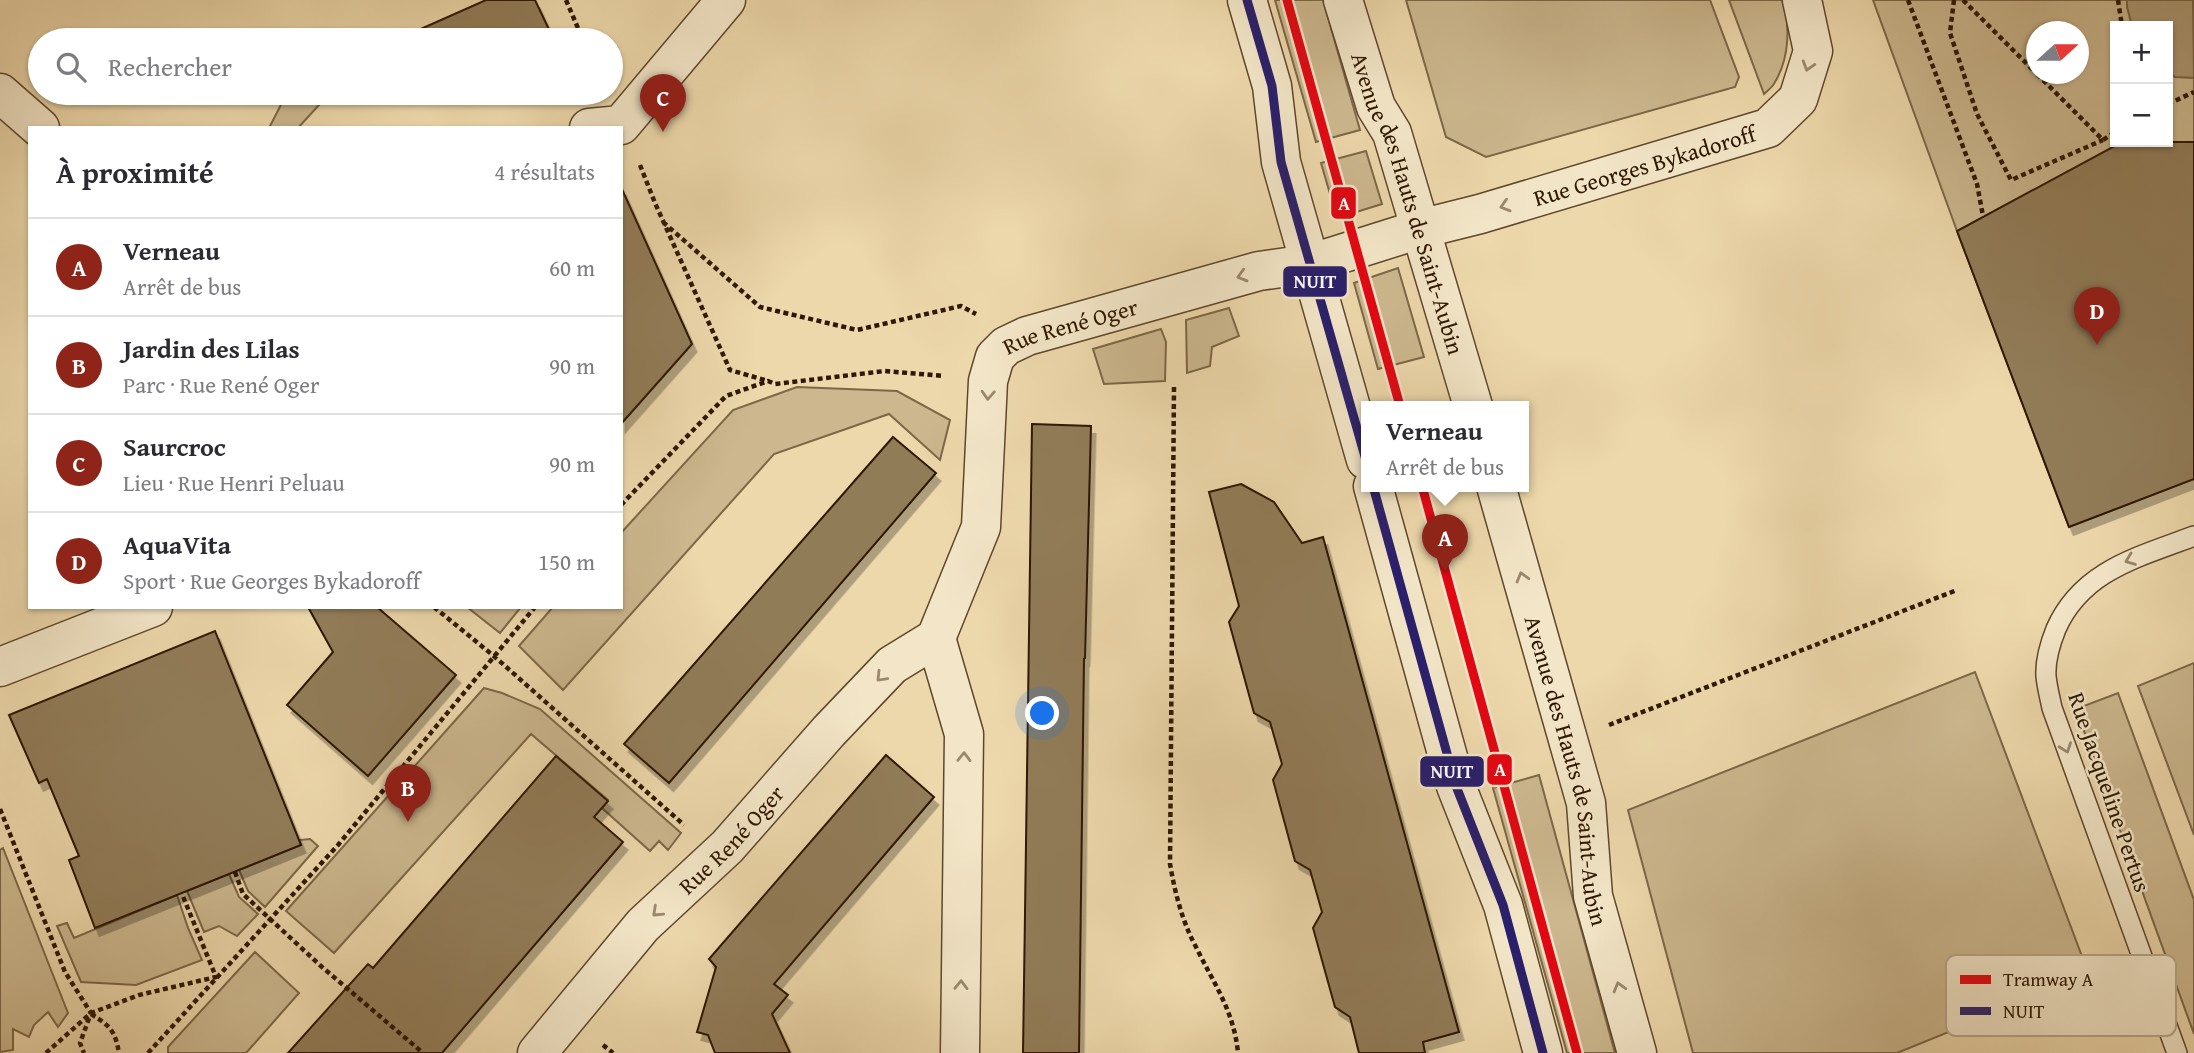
<!DOCTYPE html>
<html lang="fr">
<meta charset="utf-8">
<style>
body{margin:0;font-family:"Gentium Book Plus",serif;background:#f2f2f3;color:#2b2b33}
.controls{position:absolute;right:21px;top:21px;display:grid;overflow:hidden;border-radius:0px;box-shadow:0 2px 5px #0004}
.controls button{width:63px;height:63px;display:grid;place-items:center;padding:0;border:0;border-bottom:2px solid #e1e1e2;background:#fff;color:#2b2b33;font:35px sans-serif}
.compass{position:absolute;left:2026px;top:21px;width:63px;height:63px;border-radius:50%;background:#fff;box-shadow:0 2px 5px #0004;rotate:69deg}
.you{position:absolute;left:1043px;top:714px;width:24px;height:24px;margin:-18px;border:5px solid #fff;border-radius:50%;background:#1a73e8;box-shadow:0 0 0 10px #1a73e833}
.badge{display:grid;place-items:center;width:46px;height:46px;border-radius:50%;background:#8f2418;color:#fff;font-size:23px;font-weight:700}
.pin{position:absolute;translate:-50% -58px;filter:drop-shadow(0 2px 4px #0008)}
.pin::after{content:'';position:absolute;top:37px;width:24px;height:21px;background:inherit;clip-path:polygon(0 0,100% 0,50% 100%)}
.popup{position:absolute;left:1361px;top:401px;width:168px;height:91px;box-sizing:border-box;display:grid;place-content:center;border-radius:0px;background:#fff;filter:drop-shadow(0 2px 5px #0005);font-size:23px;white-space:nowrap;color:#7c7c81}
.popup b{font-size:26px;color:#2b2b33}
.popup::after{content:'';position:absolute;left:50%;top:100%;margin-left:-14px;border:14px solid transparent;border-top-color:#fff}
.list{margin:0;padding:0;list-style:none}
h2{display:flex;justify-content:space-between;align-items:center;height:91px;margin:0;padding:0 28px;font-size:30px}
h2 small{font-size:23px;font-weight:400;color:#7c7c81}
.list li{display:grid;grid-template-columns:46px 1fr auto;gap:21px;align-items:center;box-sizing:border-box;height:98px;padding:0 28px;border-top:2px solid #e1e1e2}
.list b{display:block;font-size:26px;white-space:nowrap}
.list p{margin:0;font-size:23px;white-space:nowrap;color:#7c7c81}
.list em{font-size:23px;font-style:normal;color:#7c7c81}
.icon{flex:none;width:38px;height:38px;fill:none;stroke:currentColor;stroke-width:2;stroke-linecap:round;stroke-linejoin:round}
.map{position:relative;flex:none;width:2194px;height:1053px;overflow:hidden}
.search{position:absolute;background:#fff;box-shadow:0 2px 5px #0004;left:28px;top:28px;width:595px;height:77px;display:flex;align-items:center;gap:18px;box-sizing:border-box;padding:0 24px;border-radius:38px;color:#7c7c81;font-size:26px}
.panel{position:absolute;background:#fff;box-shadow:0 2px 5px #0004;left:28px;top:126px;width:595px;height:483px;border-radius:0px}
.map>svg:first-child{display:block}
.green{fill:#ccb78e;stroke:#7c6747;stroke-width:2;fill-rule:evenodd}
.water{fill:#ac9671;stroke:#796344;stroke-width:2}
.building{fill:#917b59;stroke:#2d1700;stroke-width:2;filter:url(#shadow)}
.lines{fill:none;stroke-linecap:round;stroke-linejoin:round}
.lane-casing{stroke:#5d472b;stroke-width:22}
.street-casing{stroke:#5d472b;stroke-width:41}
.path{stroke:#2d1700;stroke-width:4.5;stroke-dasharray:5 3.5;stroke-linecap:butt}
.lane{stroke:#f3e6c8;stroke-width:19}
.street{stroke:#f3e6c8;stroke-width:38}
.bus-1-casing{stroke:#f3e6c8;stroke-width:14}
.bus-1{stroke:#291f6c;stroke-width:9}
.tram-1-casing{stroke:#f3e6c8;stroke-width:14}
.tram-1{stroke:#e30613;stroke-width:9}
.oneway{stroke:#9a896e}
.labels{text-anchor:middle;dominant-baseline:central;stroke-width:5;stroke-linejoin:round;paint-order:stroke}
.street-label{font-size:23px;fill:#2d1700;stroke:#f3e6c8}
.key{fill:#f3e6c8;stroke:#b8a88c;stroke-width:2}
.key-label{font-size:19px;fill:#2d1700}
.line-badge{stroke:#f3e6c8;stroke-width:2.5}
.badge-label{font-size:19px;text-anchor:middle;font-weight:bold;fill:#fff}
</style>
<div class="map">
<svg width="2194" height="1053" viewBox="0 0 2194 1053">
<defs>
<filter id="shadow"><feDropShadow dx="4.5" dy="8" stdDeviation="0" flood-color="#0004"/></filter>
</defs>
<rect width="100%" height="100%" fill="#edd8ab"/>
<filter id="stains"><feTurbulence type="fractalNoise" baseFrequency=".00286" numOctaves="4"/><feColorMatrix values="0 0 0 0 .2 0 0 0 0 .09 0 0 0 0 .02 0 0 0 .5 -.17"/></filter>
<radialGradient id="worn" r=".72"><stop offset=".6" stop-color="#630" stop-opacity="0"/><stop offset="1" stop-color="#630" stop-opacity=".3"/></radialGradient>
<path class="green" d="M1275,0H1323L1360,130L1316,142Z
M1406,0H1710L1739,77L1735,87L1486,157L1446,137Z
M1729,0H1782C1791,25 1789,59 1775,82C1773,87 1767,91 1764,94Z
M1873,0H2194V479L2069,527L1957,231ZM2115,26H2168V142H2115ZM2036,32H2078V74H2036Z
M287,93H330L298,128H269Z
M1366,151L1382,204L1337,218L1321,163Z
M1398,268L1424,357L1378,369L1354,283Z
M1229,308L1239,336L1212,347L1210,366L1187,373L1186,320Z
M1161,329L1166,342L1165,381L1104,384L1093,349Z
M797,387L897,391L950,420L940,460L889,414L774,454L563,690L519,646L553,607H621V533L733,410Z
M467,607H521L500,633Z
M2194,663V835L2138,686Z
M1975,672L2089,975L1897,1053H1693L1628,810Z
M484,688L502,693L540,709L681,833L668,850L659,841L650,851L602,808L608,800L531,734L334,953L286,911Z
M2118,693L2194,900V1034L2076,709Z
M1539,775L1615,1053H1567L1493,788Z
M310,839L318,846L265,907L248,891L239,870L301,845L299,840Z
M3,848L68,1013L58,1027L48,1012L34,1025L29,1037L13,1029V1050L0,1052V850Z
M229,874L239,897L258,914L237,936L219,926L204,932L187,891Z
M177,895L188,928L202,960L136,985L81,982L57,926L67,923L74,938Z
M255,952L299,993L246,1053H168V1047Z"/>
<path class="water" d="M2127,0H2193L2194,78L2175,77L2168,72V26H2132L2127,7Z"/>
<path class="building" d="M486,0H535L554,40H396Z
M2122,142H2194V479L2069,527L1957,231Z
M621,187L692,344L621,424Z
M1032,424L1091,426L1085,658L1084,659L1079,1053H1023Z
M893,437L936,473L669,783L624,744Z
M1241,484L1274,502L1302,543L1323,537L1459,1032L1423,1042L1425,1053H1359L1350,1017L1335,1007L1313,928L1322,912L1310,870L1295,861L1273,780L1282,764L1270,722L1254,713L1229,622L1239,606L1209,492Z
M308,607H377L456,675L368,776L287,705L333,652Z
M215,631L301,845L95,928L69,860L79,856L47,779L39,783L9,715Z
M886,755L934,797L774,984L788,995L772,1014L790,1053H715L708,1035L697,1032L716,967L709,959Z
M556,756L608,801L594,817L623,842L442,1053H288L368,964L373,968Z"/>
<g class="lines">
<g class="lane-casing">
<path id="lane" d="M2177,1053L2052,708C2050,698 2047,687 2046,676C2045,660 2050,644 2056,629C2082,570 2139,557 2194,536"/>
</g>
<g class="street-casing">
<g id="street">
<path d="M1247,0L1272,86L1281,162L1366,460"/>
<path id="s1" d="M1343,0L1376,107L1392,133L1473,406"/>
<path d="M0,93L40,128"/>
<path d="M589,128L621,125L726,0"/>
<path d="M1373,486L1456,786L1503,905L1543,1053"/>
<path id="s2" d="M1496,486L1586,803L1593,896L1637,1053"/>
<path d="M936,638L964,734L960,1053"/>
<path d="M0,667L153,607"/>
<path id="s3" d="M537,1053L643,925L727,847L829,731L892,665L936,638L981,527L988,381L995,357L1006,346L1027,336L1259,271L1309,264L1420,229L1480,214L1768,128L1798,99L1813,51L1802,0"/>
</g>
</g>
<path class="path" d="M566,0L583,40
M1908,0L1977,184L1983,216
M1954,0L1950,33L1977,114L2011,180L2103,140
M1963,0L2036,73
M2118,0L2122,26
M2037,74L2103,140L2115,132
M2168,104L2194,92
M640,165L655,203L730,370L768,381
M663,222L760,307L857,330L961,306L976,314
M1174,387L1170,864C1175,893 1182,921 1196,947C1214,984 1234,1011 1238,1053
M621,505L726,396L768,381L775,384L885,371L944,376
M434,607L495,657L684,825
M1609,725L1957,590
M0,809L65,972L91,1013L80,1043L84,1053
M235,872L243,894L322,967L423,1053
M91,1014C110,1026 115,1030 119,1053
M603,1045L613,1053
M46,1053L91,1013L139,995L216,977L182,894
M148,1053L338,845L535,607"/>
<use href="#lane" class="lane"/>
<use href="#street" class="street"/>
<g class="bus-1-casing">
<path id="bus-1" d="M1247,0L1272,86L1281,162L1366,460
M1373,486L1456,786L1503,905L1543,1053"/>
</g>
<use href="#bus-1" class="bus-1"/>
<g class="tram-1-casing">
<path id="tram-1" d="M1287,0L1400,406
M1422,486L1577,1053"/>
</g>
<use href="#tram-1" class="tram-1"/>
</g>
<defs><path id="oneway-chevron" d="M-2-3.5L2.5 0L-2 3.5" fill="none" stroke-width="1.6" stroke-linecap="round" stroke-linejoin="round" transform="scale(1.75)"/></defs>
<g class="oneway">
<use href="#oneway-chevron" transform="translate(1808 66) rotate(107)"/>
<use href="#oneway-chevron" transform="translate(1505 206) rotate(163)"/>
<use href="#oneway-chevron" transform="translate(1242 276) rotate(164)"/>
<use href="#oneway-chevron" transform="translate(988 395) rotate(93)"/>
<use href="#oneway-chevron" transform="translate(2130 560) rotate(159)"/>
<use href="#oneway-chevron" transform="translate(1522 577) rotate(-106)"/>
<use href="#oneway-chevron" transform="translate(881 677) rotate(134)"/>
<use href="#oneway-chevron" transform="translate(2066 748) rotate(70)"/>
<use href="#oneway-chevron" transform="translate(964 757) rotate(-89)"/>
<use href="#oneway-chevron" transform="translate(657 912) rotate(137)"/>
<use href="#oneway-chevron" transform="translate(961 985) rotate(-89)"/>
<use href="#oneway-chevron" transform="translate(1619 987) rotate(-106)"/>
</g>
<g class="labels">
<g class="street-label">
<text stroke="none"><textPath href="#s3" startOffset="1549">Rue Georges Bykadoroff</textPath></text>
<text stroke="none"><textPath href="#s1" startOffset="214">Avenue des Hauts de Saint-Aubin</textPath></text>
<text stroke="none"><textPath href="#s3" startOffset="952">Rue René Oger</textPath></text>
<text stroke="none"><textPath href="#s2" startOffset="294">Avenue des Hauts de Saint-Aubin</textPath></text>
<text transform="translate(2110 792) rotate(71)">Rue Jacqueline Pertus</text>
<text stroke="none"><textPath href="#s3" startOffset="289">Rue René Oger</textPath></text>
</g>
</g>
<rect x="1946" y="955" width="230" height="81" rx="10" class="key"/>
<rect x="1960" y="975" width="31" height="9" fill="#e30613"/>
<rect x="1960" y="1007" width="31" height="8" fill="#291f6c"/>
<g class="key-label">
<text x="2003" y="986">Tramway A</text>
<text x="2003" y="1018">NUIT</text>
</g>
<g class="line-badge">
<rect x="1330" y="186" width="27" height="34" rx="7" fill="#e30613"/>
<rect x="1282" y="265" width="66" height="33" rx="7" fill="#291f6c"/>
<rect x="1486" y="753" width="27" height="33" rx="7" fill="#e30613"/>
<rect x="1419" y="755" width="66" height="33" rx="7" fill="#291f6c"/>
</g>
<g class="badge-label">
<text x="1344" y="210">A</text>
<text x="1315" y="288">NUIT</text>
<text x="1500" y="776">A</text>
<text x="1452" y="778">NUIT</text>
</g>
<rect width="100%" height="100%" filter="url(#stains)"/>
<rect width="100%" height="100%" fill="url(#worn)"/>
</svg>
<div class="controls">
<button>+</button>
<button>−</button>
</div>
<svg class="compass" viewBox="-18 -18 36 36"><path d="M0-13l5 13h-10z" fill="#e53935"/><path d="M0 13l5-13h-10z" fill="#7c7c81"/></svg>
<div class="you"></div>
<div class="pin badge" style="left:1445px;top:572px">A</div>
<div class="popup"><b>Verneau</b>Arrêt de bus</div>
<div class="pin badge" style="left:408px;top:822px">B</div>
<div class="pin badge" style="left:663px;top:132px">C</div>
<div class="pin badge" style="left:2097px;top:345px">D</div>
<div class="search"><svg class="icon" aria-label="search" viewBox="0 0 24 24"><circle cx="10" cy="10" r="6"/><path d="M15 15l6 6"/></svg>Rechercher</div>
<section class="panel">
<h2>À proximité<small>4 résultats</small></h2>
<ul class="list">
<li><span class="badge">A</span><div><b>Verneau</b><p>Arrêt de bus</p></div><em>60 m</em></li>
<li><span class="badge">B</span><div><b>Jardin des Lilas</b><p>Parc · Rue René Oger</p></div><em>90 m</em></li>
<li><span class="badge">C</span><div><b>Saurcroc</b><p>Lieu · Rue Henri Peluau</p></div><em>90 m</em></li>
<li><span class="badge">D</span><div><b>AquaVita</b><p>Sport · Rue Georges Bykadoroff</p></div><em>150 m</em></li>
</ul>
</section>
</div>
